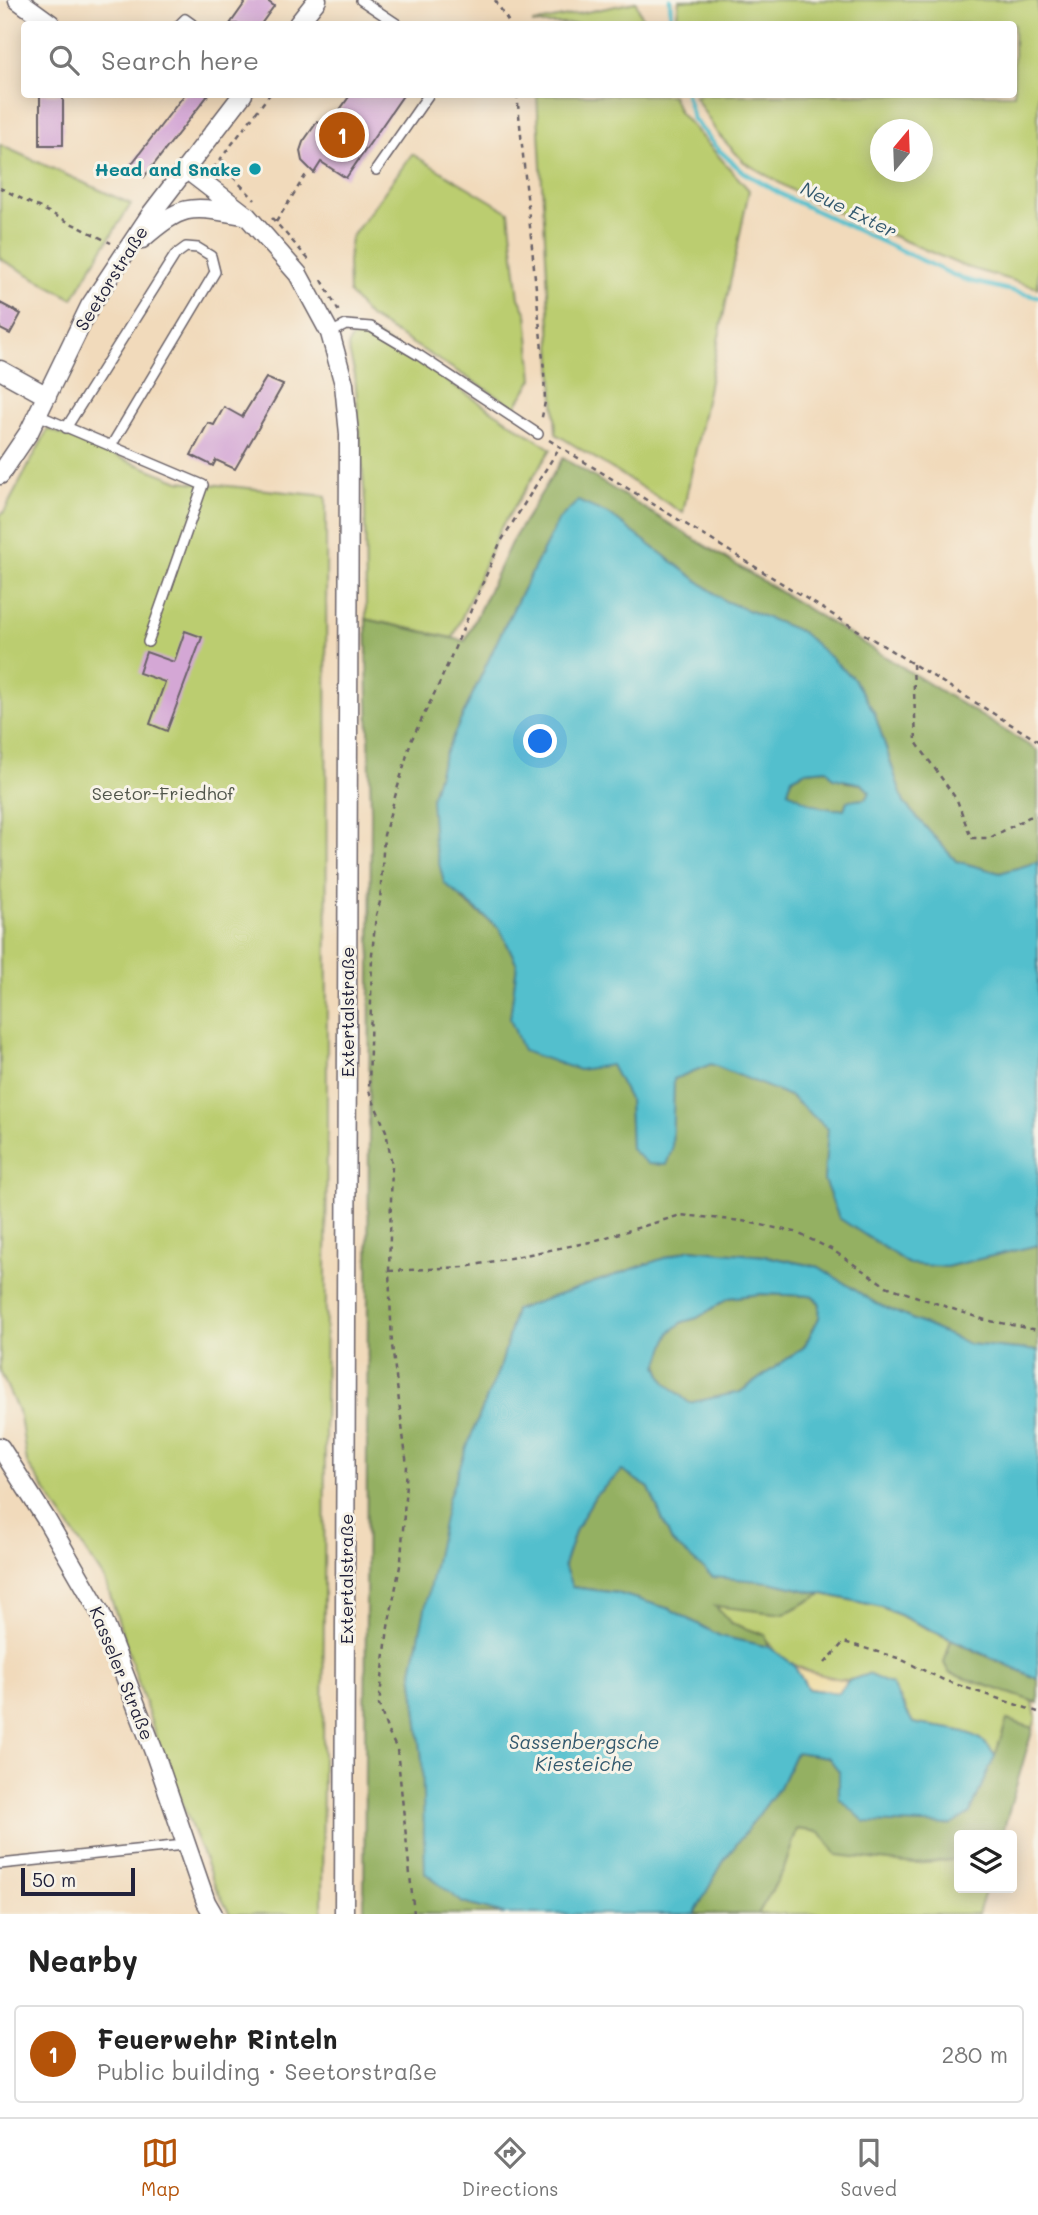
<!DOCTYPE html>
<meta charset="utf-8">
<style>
body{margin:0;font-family:Mali,sans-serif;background:#f6f6f6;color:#222}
.controls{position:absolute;right:21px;bottom:21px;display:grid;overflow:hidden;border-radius:7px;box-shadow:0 4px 18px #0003}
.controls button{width:63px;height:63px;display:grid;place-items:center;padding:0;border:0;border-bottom:2px solid #e0e0e0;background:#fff;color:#222;font:35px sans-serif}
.compass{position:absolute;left:870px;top:119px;width:63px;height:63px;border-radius:50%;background:#fff;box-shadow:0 4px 18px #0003;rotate:19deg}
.scale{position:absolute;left:21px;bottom:18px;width:114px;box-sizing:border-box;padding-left:7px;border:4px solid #22223b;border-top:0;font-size:19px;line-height:24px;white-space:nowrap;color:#22223b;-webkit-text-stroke:5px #f7f3e8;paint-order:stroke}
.you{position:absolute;left:541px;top:742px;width:24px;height:24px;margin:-18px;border:5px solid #fff;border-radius:50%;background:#1a73e8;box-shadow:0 0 0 10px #1a73e833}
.badge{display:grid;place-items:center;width:46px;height:46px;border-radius:50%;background:#b45309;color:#fff;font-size:23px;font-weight:700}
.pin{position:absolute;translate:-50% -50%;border:4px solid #fff;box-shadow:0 2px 7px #0006}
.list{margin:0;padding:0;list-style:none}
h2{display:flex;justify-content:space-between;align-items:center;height:91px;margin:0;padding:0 28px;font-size:30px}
h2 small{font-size:23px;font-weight:400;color:#767676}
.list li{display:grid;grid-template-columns:46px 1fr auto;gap:21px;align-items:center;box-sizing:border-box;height:98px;margin:0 14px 14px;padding:0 14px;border:2px solid #e0e0e0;border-radius:7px}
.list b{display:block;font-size:26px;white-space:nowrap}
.list p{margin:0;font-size:23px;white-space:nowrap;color:#767676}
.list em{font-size:23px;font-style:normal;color:#767676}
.icon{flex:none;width:38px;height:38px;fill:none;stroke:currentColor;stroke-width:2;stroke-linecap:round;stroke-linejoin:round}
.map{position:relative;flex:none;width:1038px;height:1914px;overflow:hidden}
.search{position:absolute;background:#fff;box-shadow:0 4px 18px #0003;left:21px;right:21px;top:21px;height:77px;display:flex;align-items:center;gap:18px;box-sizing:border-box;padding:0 24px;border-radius:7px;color:#767676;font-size:26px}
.sheet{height:203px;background:#fff}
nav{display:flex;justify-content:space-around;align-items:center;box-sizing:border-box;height:98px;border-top:2px solid #e0e0e0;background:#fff;font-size:19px;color:#767676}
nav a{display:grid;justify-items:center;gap:4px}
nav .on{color:#b45309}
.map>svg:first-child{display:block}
.green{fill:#bbcd70;stroke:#6e7856;stroke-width:2;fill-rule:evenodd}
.forest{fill:#94b062;stroke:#5b694e;stroke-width:2}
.sand{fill:#eeda9e;stroke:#887e6c;stroke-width:2}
.water{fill:#53bfcd;stroke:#3a7084;stroke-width:2;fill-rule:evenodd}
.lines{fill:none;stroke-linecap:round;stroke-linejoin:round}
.stream{stroke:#53bfcd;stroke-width:4.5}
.building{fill:#d4a7d5}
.service-casing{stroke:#6a6268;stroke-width:12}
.minor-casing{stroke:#6a6268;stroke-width:21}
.path{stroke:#6a6268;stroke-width:2.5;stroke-dasharray:5 5;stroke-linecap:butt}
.service{stroke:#fff;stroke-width:9}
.minor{stroke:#fff;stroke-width:18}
.culture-dot{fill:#0f9aa8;stroke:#f7f3e8;stroke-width:2.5}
.labels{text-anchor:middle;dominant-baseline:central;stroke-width:6;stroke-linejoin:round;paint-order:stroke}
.culture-label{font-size:18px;font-weight:bold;fill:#0d838f;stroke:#f7f3e8;text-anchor:end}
.street-label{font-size:18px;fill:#22223b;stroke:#f7f3e8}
.park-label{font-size:18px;fill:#50554b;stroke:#f7f3e8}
.water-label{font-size:19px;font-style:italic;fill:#33596e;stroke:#f7f3e8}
</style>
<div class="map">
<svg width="1038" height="1914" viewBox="0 0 1038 1914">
<rect width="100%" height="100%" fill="#f7f3e8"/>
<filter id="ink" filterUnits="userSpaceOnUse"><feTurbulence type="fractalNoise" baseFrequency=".0143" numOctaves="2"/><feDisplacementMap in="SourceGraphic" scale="14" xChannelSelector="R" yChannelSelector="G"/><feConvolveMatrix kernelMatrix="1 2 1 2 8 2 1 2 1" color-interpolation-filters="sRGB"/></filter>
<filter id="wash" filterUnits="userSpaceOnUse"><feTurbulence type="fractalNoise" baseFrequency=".00686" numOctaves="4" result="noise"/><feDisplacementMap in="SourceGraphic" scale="28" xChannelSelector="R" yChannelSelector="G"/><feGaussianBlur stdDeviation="1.57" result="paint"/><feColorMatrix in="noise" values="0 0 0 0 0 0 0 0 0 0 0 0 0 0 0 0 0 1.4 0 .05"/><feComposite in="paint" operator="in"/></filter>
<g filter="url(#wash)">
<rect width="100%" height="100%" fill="#f1dabb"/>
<path class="green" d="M679,0H1038V288L963,266L807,199L744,162L717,133L694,95L1014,94V24H676ZM880,130H922V172H880Z
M636,2L645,24H533V23Z
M537,95H672L679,112L749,190L683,513L556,434Z
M0,145L131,204L93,264L73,299L0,259Z
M412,154L509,212L519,298L527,314L533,379L515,407L368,316L349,293L348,262L351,238Z
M358,334L378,336L551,449L500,529L453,638L366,619L365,501L355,375L348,347L351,339Z
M48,429L179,481L326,496L327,1117L322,1914H230L215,1886L157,1740L105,1580L27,1463L20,1416L0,1371V515L4,512Z
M822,1594L882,1607L951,1640L944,1663L949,1673L1033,1701L1036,1718L1033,1728L1007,1720L995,1756C978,1725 944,1730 913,1723L900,1698L868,1674C861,1676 853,1681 846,1680C818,1678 775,1662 765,1635L731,1623L714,1605L784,1614Z
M797,1829L820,1832L915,1864L959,1859V1888H986L978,1914H758L784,1869Z"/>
<path class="forest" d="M563,458L1038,751V862L1000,873L956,861L904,803L874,712L802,632L725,601L610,515L559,519L500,635L444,756L431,799L462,900L500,929L517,964L510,1019L579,1070L611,1064L629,1099L631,1149H672L674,1079L711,1064L790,1096L829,1129L824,1180L839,1217L909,1263L946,1267L1038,1245V1351L969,1344L877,1304L819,1267L765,1256L690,1249L515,1310L502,1362L473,1431L429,1591L412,1671L422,1759L463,1903L504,1914H364L371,812L366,619L465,641L511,543Z
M827,769L846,782L862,784L870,792L865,799L847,801L844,809C822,811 805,802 788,791L792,778L806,771Z
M760,1294L813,1296L820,1304L819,1318L804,1347L740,1392L689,1403L665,1382L658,1365L670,1332L683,1322L697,1318L729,1298Z
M622,1471L649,1488L672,1542L769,1582L822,1594L784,1614L715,1606L731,1623L765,1635L769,1647L720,1636L670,1609L617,1593L572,1587L564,1565L576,1529L595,1496Z
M951,1640L1038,1679V1703L949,1673L944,1663Z
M1007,1720L1033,1728L1002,1835H959V1859L915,1864L837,1855L820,1832L797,1829L784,1869L758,1914H694L723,1862L781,1785L796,1752L828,1757L839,1771V1798L995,1756Z"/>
<path class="sand" d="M793,1664L806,1671L848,1681L838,1693L808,1689Z"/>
<path class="water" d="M578,501L610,515L725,601L802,632L853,678L874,712L904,803L956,861L1000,873L1038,862V1245L946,1267L909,1264L839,1218L824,1180L828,1129L790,1096L711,1064L674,1079L672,1149L666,1165L648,1164L631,1149L629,1099L611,1065L579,1070L523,1051L510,1019L517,964L500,929L444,883L434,843L431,799L444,756L500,635L559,519ZM827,769L833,778L862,784L870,792L865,799L847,801L844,809C823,811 805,802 788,791L792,778L806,771Z
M690,1249L765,1256L819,1267L877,1304L969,1344L1038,1351V1679L882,1607L769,1582L713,1577L672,1542L649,1488L622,1471L595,1496L576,1529L564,1565L572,1587L617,1593L670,1609L720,1636L769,1647L793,1664L808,1689L838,1693L848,1681L868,1674L892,1685L913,1723C944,1730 978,1725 995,1756L970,1813L951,1825L865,1822L839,1798V1771L828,1757L796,1752L781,1785L723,1862L694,1914H504L463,1903L425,1873L422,1759L412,1671L448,1499L473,1431L502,1362L515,1310ZM760,1294L813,1296L820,1304L819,1318L804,1347L740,1392L689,1403L665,1382L658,1366L670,1332L683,1322L697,1318L729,1298Z"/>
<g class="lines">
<path class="stream" d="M670,0L671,24
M686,94L693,119L719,150L743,172L788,198L962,279L1038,297"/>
</g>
<g id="blocks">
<path class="building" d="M247,0H266L274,6L261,24H230Z
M40,94H63V145H40Z
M185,94H209L144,177L130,166Z
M351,94H404L346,178L321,162L314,173L302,161L300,151L303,142L317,122L327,128Z
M0,303L21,314L10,334L0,329Z
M266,378L283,385L235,469L216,460L213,466L191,455L208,423L214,425L224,407L242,417Z
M185,631L202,637L167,731L150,724L165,682L139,673L146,652L174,662Z"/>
</g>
</g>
<g filter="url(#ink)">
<use href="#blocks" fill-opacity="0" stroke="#6a6268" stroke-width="2"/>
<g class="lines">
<g class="service-casing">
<path id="service" d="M361,0L397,24
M180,24L185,19L192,24
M376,170L429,94
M330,333L346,325L371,327L420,356L538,434
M38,415L111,446L215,272L211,256L198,248L186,247L175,255L66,428
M111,446L203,485L148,642
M0,1864L184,1845"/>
</g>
<g class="minor-casing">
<path id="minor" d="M18,0L51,24
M298,24L317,0
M186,169L247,216L298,274L330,333L344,384L349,434L344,1914
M142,239C185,202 190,206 244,215
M0,370L47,396
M0,475L29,432L90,306L151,214L243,94
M0,1447L46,1519L101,1614L156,1757L206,1902L213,1914"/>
</g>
<path class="path" d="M495,0L510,24
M517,94L544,370L545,402L541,422
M222,160L235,179L255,200
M213,169L270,94
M0,188L111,243
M272,218L309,260
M276,222L307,173
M322,280L340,314
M549,440L1038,741
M913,664L916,742L957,800L971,838H990L1029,817L1038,816
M389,1271L465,1267L590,1242L681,1215L742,1221L795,1232L831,1249L886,1286L985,1320L1038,1330
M825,1663L844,1642L898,1658L946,1681L1038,1712
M414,1914L397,1749L388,1732L379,1705L388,1627L401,1561L407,1466L392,1345L389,1271L392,1165L386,1131L369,1091L372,954L376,915L380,902L384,835L411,741L440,682L500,543L559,448"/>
<use href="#service" class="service"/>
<use href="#minor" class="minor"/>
</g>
</g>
<circle class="culture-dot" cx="255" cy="169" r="7"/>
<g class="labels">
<g class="culture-label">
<text x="241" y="169">Head and Snake</text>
</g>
<g class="street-label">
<text transform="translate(111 278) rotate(-58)">Seetorstraße</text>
<text transform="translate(347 1012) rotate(-90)">Extertalstraße</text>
<text transform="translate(346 1579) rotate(-90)">Extertalstraße</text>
<text transform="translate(122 1673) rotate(68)">Kasseler Straße</text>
</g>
<g class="park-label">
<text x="163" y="793">Seetor-Friedhof</text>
</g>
<g class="water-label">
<text transform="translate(849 209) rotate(26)">Neue Exter</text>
<text x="584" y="1741">Sassenbergsche<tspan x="584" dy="22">Kiesteiche</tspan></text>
</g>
</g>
</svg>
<div class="controls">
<button><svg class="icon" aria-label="layers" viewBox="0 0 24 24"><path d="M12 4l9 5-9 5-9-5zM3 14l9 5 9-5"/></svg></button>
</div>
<svg class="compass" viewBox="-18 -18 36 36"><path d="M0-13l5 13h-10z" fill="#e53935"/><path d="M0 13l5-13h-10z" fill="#767676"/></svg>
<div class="scale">50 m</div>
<div class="you"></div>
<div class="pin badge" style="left:342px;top:135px">1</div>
<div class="search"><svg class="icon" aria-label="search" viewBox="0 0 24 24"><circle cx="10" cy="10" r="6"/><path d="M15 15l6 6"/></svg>Search here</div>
</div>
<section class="sheet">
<h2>Nearby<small></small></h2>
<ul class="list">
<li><span class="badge">1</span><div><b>Feuerwehr Rinteln</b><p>Public building · Seetorstraße</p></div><em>280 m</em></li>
</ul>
</section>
<nav>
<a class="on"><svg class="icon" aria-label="map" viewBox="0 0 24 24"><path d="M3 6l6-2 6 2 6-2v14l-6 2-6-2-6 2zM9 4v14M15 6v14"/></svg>Map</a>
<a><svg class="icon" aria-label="directions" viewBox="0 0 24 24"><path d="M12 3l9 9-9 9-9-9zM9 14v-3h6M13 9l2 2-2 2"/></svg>Directions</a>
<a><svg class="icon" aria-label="saved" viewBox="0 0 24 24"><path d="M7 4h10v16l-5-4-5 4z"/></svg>Saved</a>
</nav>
